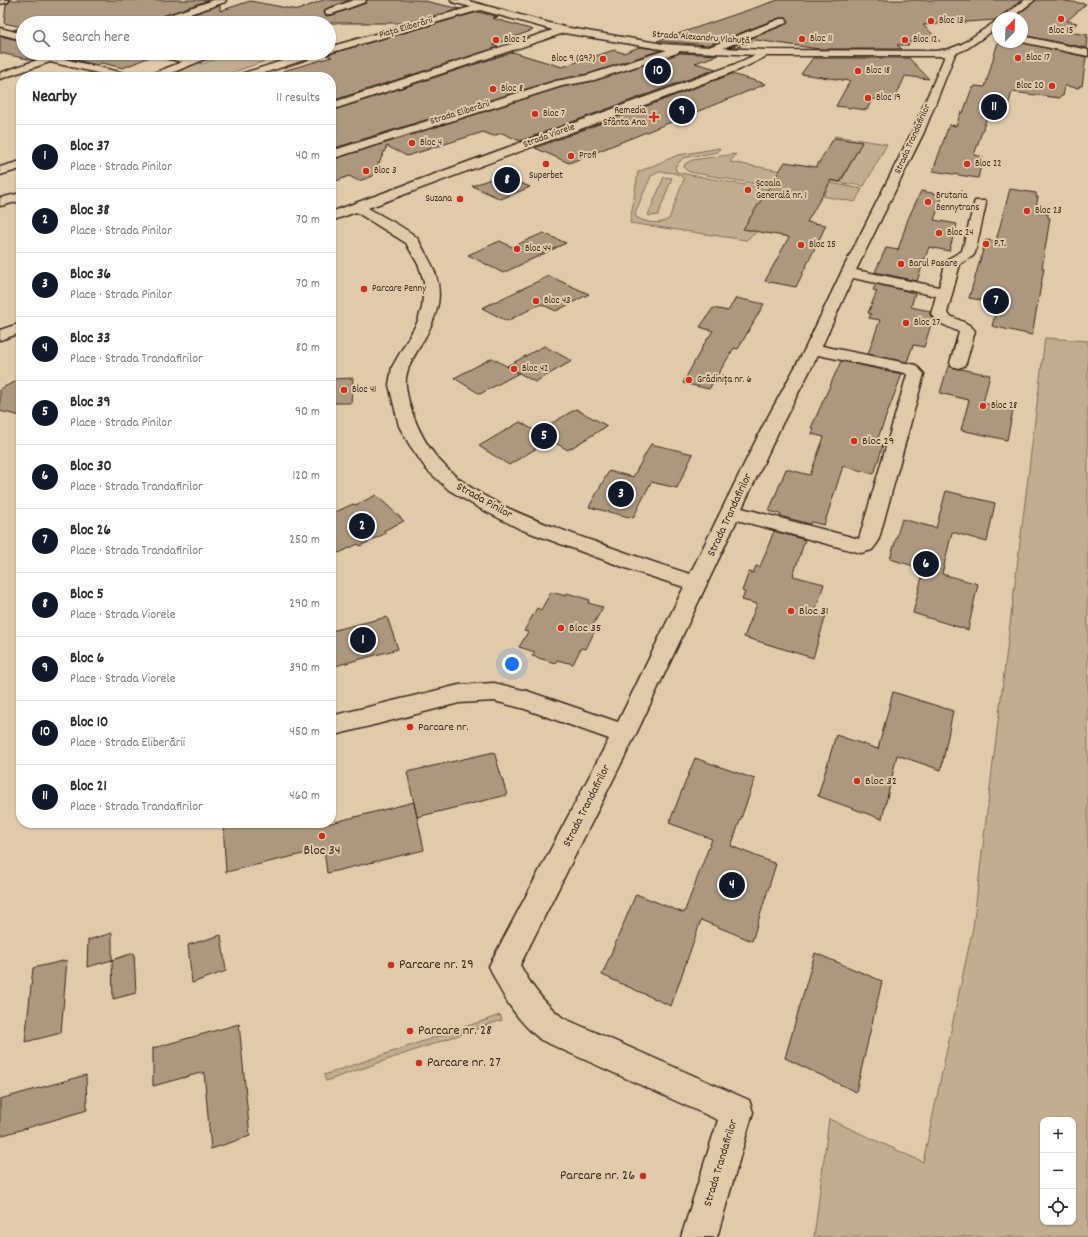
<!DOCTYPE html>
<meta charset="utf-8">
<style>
body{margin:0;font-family:Dekko,sans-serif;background:#f2f2f3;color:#2b2b33}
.controls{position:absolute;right:12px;bottom:12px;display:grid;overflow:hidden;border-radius:8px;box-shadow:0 1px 3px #0004}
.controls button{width:36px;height:36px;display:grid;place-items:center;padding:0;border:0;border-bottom:1px solid #e1e1e2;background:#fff;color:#2b2b33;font:20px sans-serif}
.compass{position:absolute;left:992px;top:12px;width:36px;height:36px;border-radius:50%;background:#fff;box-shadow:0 1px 3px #0004;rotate:23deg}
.you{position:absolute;left:512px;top:664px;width:14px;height:14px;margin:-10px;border:3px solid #fff;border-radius:50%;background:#1a73e8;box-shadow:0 0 0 6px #1a73e833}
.badge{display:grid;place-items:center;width:26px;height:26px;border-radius:50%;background:#111827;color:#fff;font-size:13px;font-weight:700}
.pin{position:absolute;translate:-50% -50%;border:2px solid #fff;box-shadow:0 1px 4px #0006}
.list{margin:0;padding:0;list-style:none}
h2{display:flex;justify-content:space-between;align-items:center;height:52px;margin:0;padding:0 16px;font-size:17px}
h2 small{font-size:13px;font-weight:400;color:#7c7c81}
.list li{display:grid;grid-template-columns:26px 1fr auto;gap:12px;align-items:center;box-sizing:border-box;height:64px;padding:0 16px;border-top:1px solid #e1e1e2}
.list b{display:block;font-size:15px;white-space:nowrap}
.list p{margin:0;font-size:13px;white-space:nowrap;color:#7c7c81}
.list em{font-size:13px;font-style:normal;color:#7c7c81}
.icon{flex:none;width:22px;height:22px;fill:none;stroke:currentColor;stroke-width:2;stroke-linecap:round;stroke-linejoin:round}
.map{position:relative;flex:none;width:1088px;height:1237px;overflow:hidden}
.search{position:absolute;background:#fff;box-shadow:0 1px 3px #0004;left:16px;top:16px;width:320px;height:44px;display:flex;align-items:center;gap:10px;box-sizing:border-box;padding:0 14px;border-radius:22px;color:#7c7c81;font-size:15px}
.panel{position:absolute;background:#fff;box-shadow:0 1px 3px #0004;left:16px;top:72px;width:320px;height:756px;border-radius:16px}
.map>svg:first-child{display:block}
.green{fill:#c2ad91;stroke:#7e6c58;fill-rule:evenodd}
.building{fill:#ad987f;stroke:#3b2a1e}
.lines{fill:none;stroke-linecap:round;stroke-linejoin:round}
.minor-casing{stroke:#3b2a1e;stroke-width:3}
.minor{fill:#e0caaa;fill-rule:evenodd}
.poi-dot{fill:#c8321e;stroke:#e0caaa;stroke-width:1.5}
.labels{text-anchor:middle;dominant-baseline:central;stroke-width:4;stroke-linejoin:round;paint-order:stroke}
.far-poi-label{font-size:10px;fill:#3b2a1e;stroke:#e0caaa;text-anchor:start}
.far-street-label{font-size:10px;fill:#3b2a1e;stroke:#e0caaa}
.poi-label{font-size:12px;fill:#3b2a1e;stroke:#e0caaa;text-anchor:start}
.street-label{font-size:12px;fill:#3b2a1e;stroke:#e0caaa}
.near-poi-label{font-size:14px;fill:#3b2a1e;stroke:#e0caaa;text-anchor:start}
</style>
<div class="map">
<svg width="1088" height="1237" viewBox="0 0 1088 1237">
<rect width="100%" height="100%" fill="#e0caaa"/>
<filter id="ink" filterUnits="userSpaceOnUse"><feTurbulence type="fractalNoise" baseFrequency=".025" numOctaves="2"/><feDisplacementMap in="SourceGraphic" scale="8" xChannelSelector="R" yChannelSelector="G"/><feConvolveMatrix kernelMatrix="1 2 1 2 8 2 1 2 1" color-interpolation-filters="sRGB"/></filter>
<g filter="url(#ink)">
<path class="green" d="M229,53H261L276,57L231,73L237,75L231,77H159L196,63L195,62L203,64Z
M835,136L887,144L864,186L830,181L841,182L862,142L834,138Z
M720,148L718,152L683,158L675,167L677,172L680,173L767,189L765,194L788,208L746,240L630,223L638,172L678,155ZM659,172C668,172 678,172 684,179L669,219C659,225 646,223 636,217L635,213L651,176ZM771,203L754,231L744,229Z
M736,154L730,162L793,173L805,192L824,195L830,183L862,189L855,202L690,172L686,170L684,167L685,164L692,160Z
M664,177L672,178L658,215L650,216L648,215Z
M1045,338L1088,341V1237H814L829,1119L923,1162L973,927ZM1043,1120H1073V1222H1043Z
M500,1015L502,1020L326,1081L324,1075Z"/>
<path class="building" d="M10,0H209L151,20L149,23H23V32L13,30L22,27L4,23L6,4L9,3Z
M323,0H350L326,9L324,13L326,16L333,15L366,3L367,0H420L460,9L409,23H168L220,5V11L250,1L298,10Z
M778,0H1022L995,20L923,25L940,41L906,42L909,45H897L902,49H819L756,40L738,47H730L787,24L788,20L786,18H779L709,45L657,41Z
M1036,0H1059L1086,4L1067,21L1077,23L1068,32L1088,35L1086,38H1088L1087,48L1022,35V18H1014Z
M478,12L498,17L492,18L533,30L493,45L498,47L331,101V77H283V71L332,57L326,55Z
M0,36L23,41V53H52L32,60L0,53Z
M998,42H1020L1086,57L1082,86H1079V88L1065,86L1063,96H1061L1060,98L1012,92L1006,113H1004L1003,116L988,114L974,155L983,157L978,178L933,171L949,125L956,126L961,112L963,113L972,88H974L975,86L985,87Z
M640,47L661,50L588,74L556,80L331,149V111L513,52L562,67L614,50L623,53Z
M69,53H148L152,56L123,68L102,63L97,65L64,57L69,55Z
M680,53L718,55L695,63L716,69L520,141L502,133L493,136L483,132L407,156L387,146L373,176L359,181L349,176L331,183V160L562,87L594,81Z
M813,58H909L929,79L905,76L894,101L872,99L867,110L836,106L850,81L801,74Z
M732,74L766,84L569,163L535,148Z
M834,138L862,142L840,182L831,180L807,222L826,225L796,287L765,281L789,237L743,229L785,162L816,167Z
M501,175L530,187L501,199L472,186Z
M1010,189L1036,193V197H1038L1035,212L1048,214V218H1050L1042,268H1044L1032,335L992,326L998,303L969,298L986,240L996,241Z
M921,191L943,195L934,220L957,224L949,251L929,247L917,281L875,272L886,248L898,250L908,219Z
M543,233L566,243L503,273L468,255L500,241L512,247Z
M549,276L589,294L556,311L541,304L507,321L482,308Z
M876,284L915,293L911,307L930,311V315L933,318L924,347L913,345L907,362L868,354L880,320L869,318L871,314L868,313L877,291L873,290Z
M736,298L764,304L738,349L734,348L709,389L683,383L704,344L713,331L700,327L713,308L728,311Z
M544,346L572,361L535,382L507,366Z
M492,358L519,373L480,394L454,378Z
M841,361L902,374L876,443L883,445L874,474L843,466L824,525L811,522L810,524L780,516V514L769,511L786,469L810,475L824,437L812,434L814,429L811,428Z
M948,366L958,369H961L990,375L983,403L1013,410L1007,440L961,430L969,400L940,393Z
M353,378L351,403H331V379Z
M21,379V416L0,411V389Z
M576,409L607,426L568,450L550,440L509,465L479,446L520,422L537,432Z
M651,444L693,454L677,488L651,482L633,518L589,507L609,471L633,477Z
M946,491L995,503L987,542L952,532L942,574L978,584L968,630L913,613L924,569L890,559L902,519L936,528Z
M376,495L404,521L383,531L386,533L360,546L358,544L339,553L331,544V514L353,504L356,505Z
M774,531L805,540L793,576L824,584L815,612L826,615L813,658L744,637L757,604L742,600L745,592L742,591L749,572L753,573L756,566L760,567Z
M551,592L566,596L567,593L590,600L588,603L603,607L593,625L597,626L586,649L581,648L573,664L557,660L555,663L532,656L535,652L519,647L528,632L524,631L537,608L541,610Z
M387,617L398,649L331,667V631Z
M893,692L953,711L941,770L897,755L882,819L818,796L836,735L878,749Z
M494,752L507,795L417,817L407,772Z
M695,758L755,779L731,846L776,864L752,941L701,920L671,1006L602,975L636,894L684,913L712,839L669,823Z
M414,802L424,850L327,873L324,849L226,872L223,823H331Z
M112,933V960L87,967L88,940Z
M221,935L226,971L192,983L188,945Z
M134,953L136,993L113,999L112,960Z
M815,953L882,981L856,1092L785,1058Z
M67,960L61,1033L25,1042L33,968Z
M239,1024L250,1136L211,1149L204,1072L153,1086V1048Z
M86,1075L87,1110L0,1136V1099Z"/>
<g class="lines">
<g class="minor-casing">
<path id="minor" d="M0,0H9L8,2L0,4Z
M214,0H226L225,2L163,23H150L151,21Z
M354,0H366L365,2L332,14H326L325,12L326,10Z
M451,0H465L564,27L663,44L709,47L780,19H786L787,21L786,23L723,48L766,50L935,51L949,49L962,44L998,20V27L968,48L955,54L924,132L856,270L939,287L946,262L948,259L962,251L974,204L975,201H985L986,204L975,253L973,256L960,264L947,313C955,321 969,321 975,331L966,363L964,366L958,368L952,366L950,363L959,332L940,323L931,314L936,296L853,278L822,346L916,365L924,374L878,542L872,550L861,553L737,520L636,734L520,965C532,987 543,1002 563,1018L749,1100L753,1112L717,1237H681L718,1120L541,1040C516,1020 502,996 489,966L609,739L525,709L494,701L459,703L331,736V716L459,685L494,683L527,691L618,722L684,587L634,571L520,529L479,508L449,490L427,470L409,444L399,426L389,385L392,367L417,323L422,308L424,282L419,266L406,243L356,212L331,221V212L733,65L755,55L679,51L677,53L594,80L562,86L331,159V151L556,81L588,75L667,50L564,33L331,110V103L553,30L480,10L329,53V47L471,7L452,2ZM767,56H945L912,132L841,273L805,349L763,426L690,574C655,563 619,550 584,538C536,520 476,501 441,462C423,443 409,412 406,386C404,370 415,355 423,341C441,309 446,287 426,254C423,249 420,242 417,238C410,230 378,214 368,208L741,69ZM818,355L905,373L907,375L859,539L742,508L781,426Z
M1025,0H1035L1011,18H1001Z
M0,28L23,34V40L0,34Z
M1022,36L1088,50V56L1022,42Z
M57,53L68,54L60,58L132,75L133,77H115L50,62L0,79V73Z
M150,53H168L191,58L204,53H217L215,55L162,77H148L149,75L182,62L152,55Z
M284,53H300L307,55L309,57L307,59L252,77H237L238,75L294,57L286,55Z
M21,161V169L0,175V167Z
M21,193V201L0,206V198Z
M21,323V333L0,340V330Z"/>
</g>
<use href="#minor" class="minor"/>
</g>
</g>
<g class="poi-dot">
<circle cx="1061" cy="19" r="4"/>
<circle cx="931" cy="21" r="4"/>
<circle cx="802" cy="39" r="4"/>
<circle cx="496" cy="40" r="4"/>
<circle cx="905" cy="40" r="4"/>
<circle cx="1018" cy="58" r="4"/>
<circle cx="603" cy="59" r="4"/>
<circle cx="858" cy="71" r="4"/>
<circle cx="1052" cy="86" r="4"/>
<circle cx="493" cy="89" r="4"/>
<circle cx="868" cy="98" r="4"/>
<circle cx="535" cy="114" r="4"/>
<path d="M652 111h4v4h4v4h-4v4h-4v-4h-4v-4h4z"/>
<circle cx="412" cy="143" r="4"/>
<circle cx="571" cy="156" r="4"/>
<circle cx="546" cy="164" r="4"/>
<circle cx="967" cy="164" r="4"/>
<circle cx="366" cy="171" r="4"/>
<circle cx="748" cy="190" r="4"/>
<circle cx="460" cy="199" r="4"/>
<circle cx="928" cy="202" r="4"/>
<circle cx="1027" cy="211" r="4"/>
<circle cx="939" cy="233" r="4"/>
<circle cx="986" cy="244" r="4"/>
<circle cx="801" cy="245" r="4"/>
<circle cx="517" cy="249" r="4"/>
<circle cx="901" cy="264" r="4"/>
<circle cx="364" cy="289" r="4"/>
<circle cx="536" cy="301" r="4"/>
<circle cx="906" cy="323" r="4"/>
<circle cx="514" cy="369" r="4"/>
<circle cx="689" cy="380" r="4"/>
<circle cx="344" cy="390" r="4"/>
<circle cx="983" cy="406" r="4"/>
<circle cx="854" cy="441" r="4"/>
<circle cx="791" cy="611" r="4"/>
<circle cx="561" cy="628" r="4"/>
<circle cx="410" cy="727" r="4"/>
<circle cx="857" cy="781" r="4"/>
<circle cx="322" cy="836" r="4"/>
<circle cx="391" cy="965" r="4"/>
<circle cx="410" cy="1031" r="4"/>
<circle cx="419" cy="1063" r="4"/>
<circle cx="643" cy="1176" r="4"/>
</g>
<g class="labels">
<g class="far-poi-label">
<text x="939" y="21">Bloc 13</text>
<text x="1061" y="31" text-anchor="middle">Bloc 15</text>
<text x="810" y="39">Bloc 11</text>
<text x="504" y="40">Bloc 2</text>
<text x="913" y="40">Bloc 12</text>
<text x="1026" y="58">Bloc 17</text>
<text x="595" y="59" text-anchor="end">Bloc 9 (G9?)</text>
<text x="866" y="71">Bloc 18</text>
<text x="1044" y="86" text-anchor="end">Bloc 20</text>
<text x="501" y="89">Bloc 8</text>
<text x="876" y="98">Bloc 19</text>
<text x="646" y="111" text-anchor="end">Remedia<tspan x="646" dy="12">Sfânta Ana</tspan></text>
<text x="543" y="114">Bloc 7</text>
<text x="420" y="143">Bloc 4</text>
<text x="579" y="156">Profi</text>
<text x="975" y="164">Bloc 22</text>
<text x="374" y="171">Bloc 3</text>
<text x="546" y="176" text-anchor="middle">Superbet</text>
<text x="756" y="184">Școala<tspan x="756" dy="12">Generală nr. 1</tspan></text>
<text x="936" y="196">Brutaria<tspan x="936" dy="12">Bennytrans</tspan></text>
<text x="452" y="199" text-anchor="end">Suzana</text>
<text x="1035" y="211">Bloc 23</text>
<text x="947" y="233">Bloc 24</text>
<text x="994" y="244">P.T.</text>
<text x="809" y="245">Bloc 25</text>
<text x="525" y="249">Bloc 44</text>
<text x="909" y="264">Barul Pasare</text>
<text x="372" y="289">Parcare Penny</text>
<text x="544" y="301">Bloc 43</text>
<text x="914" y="323">Bloc 27</text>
<text x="522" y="369">Bloc 42</text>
<text x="697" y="380">Grădinița nr. 6</text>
<text x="352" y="390">Bloc 41</text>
<text x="991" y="406">Bloc 28</text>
</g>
<g class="far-street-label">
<text transform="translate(406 28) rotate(-16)">Piața Eliberării</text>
<text transform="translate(701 38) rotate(4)">Strada Alexandru Vlahuță</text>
<text transform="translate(460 113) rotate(-17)">Strada Eliberării</text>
<text transform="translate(549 136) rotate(-20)">Strada Viorele</text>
<text transform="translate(913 139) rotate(-66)">Strada Trandafirilor</text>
</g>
<g class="poi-label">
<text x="862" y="441">Bloc 29</text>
<text x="799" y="611">Bloc 31</text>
<text x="569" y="628">Bloc 35</text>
<text x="418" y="727">Parcare nr.</text>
<text x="865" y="781">Bloc 32</text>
</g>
<g class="street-label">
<text transform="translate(484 501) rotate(29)">Strada Pinilor</text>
<text transform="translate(730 515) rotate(-65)">Strada Trandafirilor</text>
<text transform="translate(587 806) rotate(-63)">Strada Trandafirilor</text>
<text transform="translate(721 1163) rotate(-73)">Strada Trandafirilor</text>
</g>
<g class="near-poi-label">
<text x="322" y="851" text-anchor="middle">Bloc 34</text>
<text x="399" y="965">Parcare nr. 29</text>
<text x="418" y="1031">Parcare nr. 28</text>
<text x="427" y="1063">Parcare nr. 27</text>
<text x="635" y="1176" text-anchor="end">Parcare nr. 26</text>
</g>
</g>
</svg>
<div class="controls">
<button>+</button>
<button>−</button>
<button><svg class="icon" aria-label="locate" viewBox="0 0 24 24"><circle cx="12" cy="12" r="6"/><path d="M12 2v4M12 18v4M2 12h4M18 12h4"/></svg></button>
</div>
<svg class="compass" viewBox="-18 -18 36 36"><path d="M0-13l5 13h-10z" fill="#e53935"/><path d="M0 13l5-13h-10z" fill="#7c7c81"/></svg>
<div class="you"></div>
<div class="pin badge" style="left:363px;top:640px">1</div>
<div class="pin badge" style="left:362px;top:526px">2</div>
<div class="pin badge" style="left:621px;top:494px">3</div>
<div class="pin badge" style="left:732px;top:885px">4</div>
<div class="pin badge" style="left:544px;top:436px">5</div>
<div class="pin badge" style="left:926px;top:564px">6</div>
<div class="pin badge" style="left:996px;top:301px">7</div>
<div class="pin badge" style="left:507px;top:180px">8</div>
<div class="pin badge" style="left:682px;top:111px">9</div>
<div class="pin badge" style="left:658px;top:71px">10</div>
<div class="pin badge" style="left:994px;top:107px">11</div>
<div class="search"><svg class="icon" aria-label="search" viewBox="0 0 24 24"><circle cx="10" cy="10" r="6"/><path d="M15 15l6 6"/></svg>Search here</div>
<section class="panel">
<h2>Nearby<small>11 results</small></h2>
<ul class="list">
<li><span class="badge">1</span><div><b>Bloc 37</b><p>Place · Strada Pinilor</p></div><em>40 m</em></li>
<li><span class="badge">2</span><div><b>Bloc 38</b><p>Place · Strada Pinilor</p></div><em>70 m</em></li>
<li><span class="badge">3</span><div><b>Bloc 36</b><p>Place · Strada Pinilor</p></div><em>70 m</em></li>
<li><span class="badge">4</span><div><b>Bloc 33</b><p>Place · Strada Trandafirilor</p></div><em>80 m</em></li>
<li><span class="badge">5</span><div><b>Bloc 39</b><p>Place · Strada Pinilor</p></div><em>90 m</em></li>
<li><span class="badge">6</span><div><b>Bloc 30</b><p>Place · Strada Trandafirilor</p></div><em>120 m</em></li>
<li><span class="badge">7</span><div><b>Bloc 26</b><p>Place · Strada Trandafirilor</p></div><em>250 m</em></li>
<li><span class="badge">8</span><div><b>Bloc 5</b><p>Place · Strada Viorele</p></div><em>290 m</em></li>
<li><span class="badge">9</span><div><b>Bloc 6</b><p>Place · Strada Viorele</p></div><em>390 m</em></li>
<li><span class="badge">10</span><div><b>Bloc 10</b><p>Place · Strada Eliberării</p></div><em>450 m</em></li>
<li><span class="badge">11</span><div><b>Bloc 21</b><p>Place · Strada Trandafirilor</p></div><em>460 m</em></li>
</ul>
</section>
</div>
